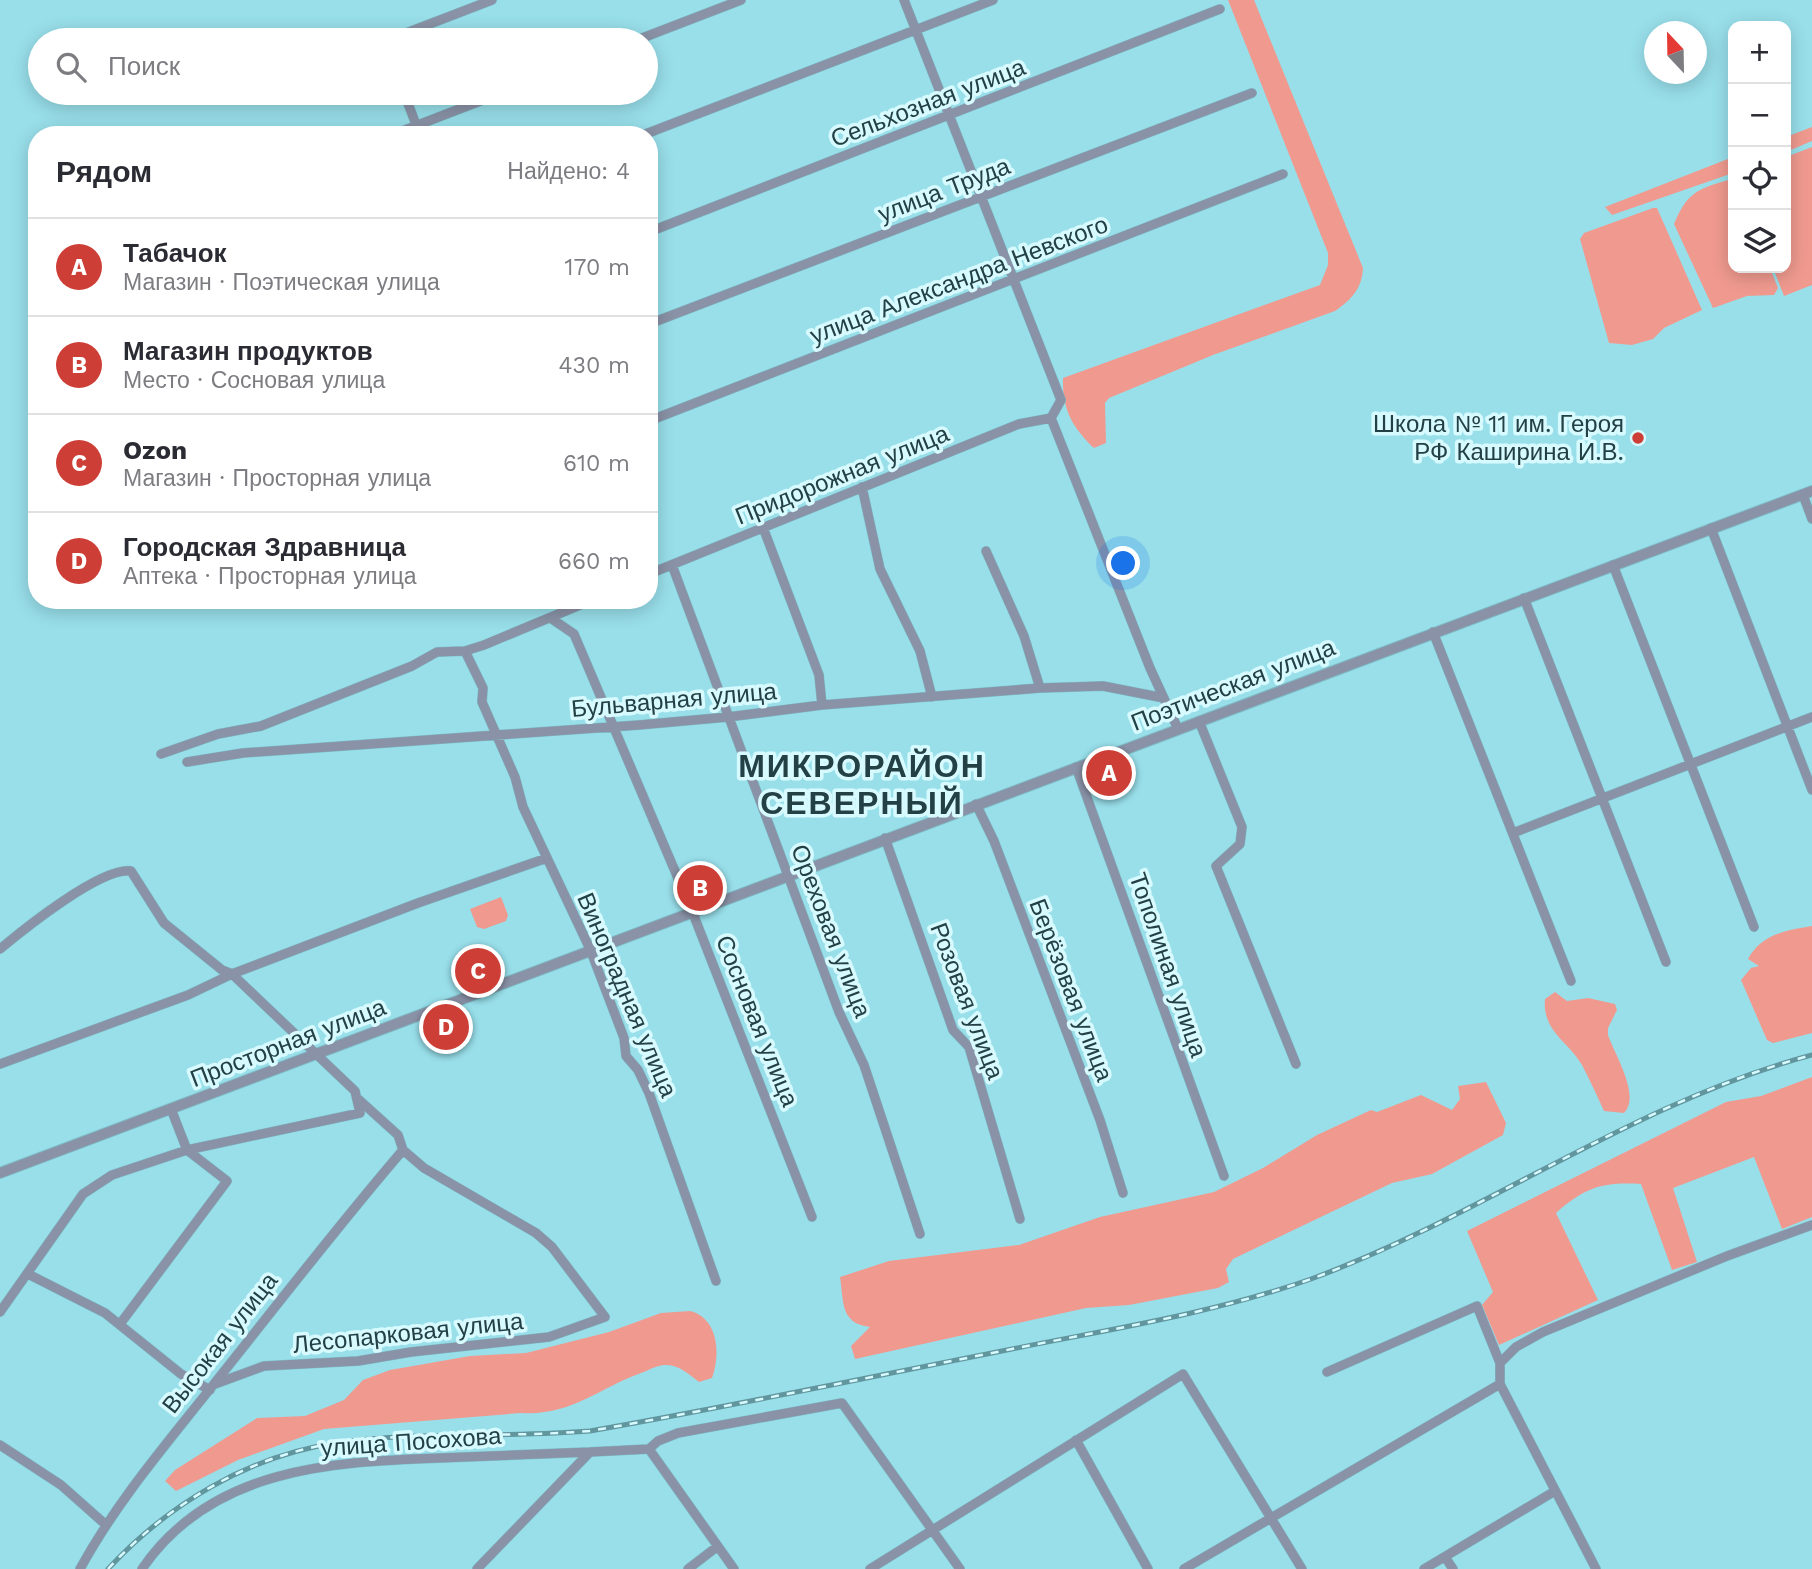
<!DOCTYPE html>
<html lang="ru">
<meta charset="utf-8">
<style>
body{margin:0;font-family:"Work Sans",sans-serif;background:#f2f2f3;color:#2b2b33}
.controls{position:absolute;right:21px;top:21px;display:grid;overflow:hidden;border-radius:14px;box-shadow:0 4px 18px #0003}
.controls button{width:63px;height:63px;display:grid;place-items:center;padding:0;border:0;border-bottom:2px solid #e1e1e2;background:#fff;color:#2b2b33;font:35px sans-serif}
.compass{position:absolute;left:1644px;top:21px;width:63px;height:63px;border-radius:50%;background:#fff;box-shadow:0 4px 18px #0003;rotate:338deg}
.you{position:absolute;left:1124px;top:564px;width:24px;height:24px;margin:-18px;border:5px solid #fff;border-radius:50%;background:#1a73e8;box-shadow:0 0 0 10px #1a73e833}
.badge{display:grid;place-items:center;width:46px;height:46px;border-radius:50%;background:#cd3f36;color:#fff;font-size:23px;font-weight:700}
.pin{position:absolute;translate:-50% -50%;border:4px solid #fff;box-shadow:0 2px 7px #0006}
.list{margin:0;padding:0;list-style:none}
h2{display:flex;justify-content:space-between;align-items:center;height:91px;margin:0;padding:0 28px;font-size:30px}
h2 small{font-size:23px;font-weight:400;color:#7c7c81}
.list li{display:grid;grid-template-columns:46px 1fr auto;gap:21px;align-items:center;box-sizing:border-box;height:98px;padding:0 28px;border-top:2px solid #e1e1e2}
.list b{display:block;font-size:26px;white-space:nowrap}
.list p{margin:0;font-size:23px;white-space:nowrap;color:#7c7c81}
.list em{font-size:23px;font-style:normal;color:#7c7c81}
.icon{flex:none;width:38px;height:38px;fill:none;stroke:currentColor;stroke-width:2;stroke-linecap:round;stroke-linejoin:round}
.map{position:relative;flex:none;width:1812px;height:1569px;overflow:hidden}
.search{position:absolute;background:#fff;box-shadow:0 4px 18px #0003;left:28px;top:28px;width:630px;height:77px;display:flex;align-items:center;gap:18px;box-sizing:border-box;padding:0 24px;border-radius:38px;color:#7c7c81;font-size:26px}
.panel{position:absolute;background:#fff;box-shadow:0 4px 18px #0003;left:28px;top:126px;width:630px;height:483px;border-radius:28px}
.map>svg:first-child{display:block}
.green{fill:#f09a8f}
.lines{fill:none;stroke-linecap:round;stroke-linejoin:round}
.minor-casing{stroke:#7ebcc6;stroke-width:10}
.tertiary-casing{stroke:#7ebcc6;stroke-width:12}
.minor{stroke:#8a92a7;stroke-width:9}
.tertiary{stroke:#8a92a7;stroke-width:10}
.rail-casing{stroke:#62969e;stroke-width:5}
.rail{stroke:#d7faff;stroke-width:2.5;stroke-dasharray:8;stroke-linecap:butt}
.poi-dot{fill:#cd3f36;stroke:#d7faff;stroke-width:2.5}
.labels{text-anchor:middle;dominant-baseline:central;stroke-width:7;stroke-linejoin:round;paint-order:stroke}
.street-label{font-size:24px;fill:#234045;stroke:#d7faff}
.poi-label{font-size:24px;fill:#234045;stroke:#d7faff;text-anchor:end}
.district-label{font-size:32px;font-weight:bold;letter-spacing:2px;fill:#234045;stroke:#d7faff}
</style>
<div class="map">
<svg width="1812" height="1569" viewBox="0 0 1812 1569">
<rect width="100%" height="100%" fill="#98dfea"/>
<path class="green" d="M1228,0H1254L1363,268C1362,289 1351,300 1335,311L1213,355L1109,398L1105,403L1106,443L1094,448C1072,427 1062,409 1063,378L1320,285L1328,265V253Z
M1812,127V141L1786,152V137Z
M1812,147V285L1784,296L1773,268H1786V157Z
M1733,157V173L1612,215L1605,207Z
M1728,180L1733,181V268H1770L1778,288L1774,295L1747,296L1713,308L1674,224C1687,193 1697,189 1728,180Z
M1653,208H1657L1702,310L1664,328L1653,339L1632,345L1609,343L1580,239L1584,233Z
M501,897L508,915L506,921L484,929L477,927L470,909Z
M1812,926V1033L1773,1043L1767,1040L1741,980L1751,968L1759,966L1748,959C1761,934 1787,930 1812,926Z
M1555,992L1567,1001L1588,998L1615,1004L1617,1010L1608,1028V1035C1615,1055 1641,1096 1624,1113L1604,1111C1597,1096 1590,1080 1582,1065C1568,1041 1542,1031 1545,999Z
M1812,1077V1217L1782,1229L1754,1157L1673,1188L1697,1262L1672,1270L1641,1184C1602,1182 1586,1187 1556,1213L1598,1300L1499,1345L1482,1305L1493,1292L1467,1231L1726,1102L1761,1096Z
M1486,1082L1506,1123L1503,1135L1432,1174L1392,1183L1233,1259L1226,1269L1229,1282L1218,1288L1129,1305L1086,1308L855,1359L851,1346L870,1327C840,1323 844,1303 840,1277L889,1261L1019,1245L1100,1217L1214,1192L1263,1168L1317,1135L1371,1110L1377,1112L1421,1095L1452,1110L1460,1099L1458,1086Z
M690,1311C718,1318 721,1353 712,1378L699,1382C690,1375 679,1365 667,1365C659,1364 649,1370 641,1373C597,1389 571,1416 521,1413L324,1429L238,1460L176,1491L165,1481L175,1470L257,1418L305,1416L344,1400L363,1380L390,1370L470,1356L526,1353L609,1332L661,1313Z"/>
<g class="lines">
<g class="minor-casing">
<path id="minor" d="M904,0L1061,400L1051,418
M388,40L492,0
M637,40L741,0
M404,93L420,135
M392,135L501,93
M643,135L993,0
M649,232L1220,9
M649,324L1252,93
M1051,418L1150,668L1178,729
M649,421L1283,174
M862,487L880,569L920,651L932,697
M1803,495L1812,519
M1711,528L1812,790
M764,530L819,675L822,705
M986,551L1024,636L1040,688
M672,565L839,1012L864,1065L920,1234
M1613,565L1754,927
M649,574L1019,424L1051,418
M1524,598L1666,962
M552,619L574,634L692,911L812,1217
M1433,632L1571,981
M465,651L483,688L482,702L515,777L523,807L590,949L624,1038L626,1056L638,1070L649,1093L716,1281
M1199,721L1242,827L1240,844L1216,866L1296,1064
M161,754L218,734L261,726L412,666L437,652L465,651L484,645L592,600
M187,762L243,753L639,725L728,717L822,705L1040,688L1103,686L1164,698
M1076,767L1224,1176
M976,804L994,841L1100,1120L1123,1193
M1513,833L1812,717
M885,838L953,1030L969,1047L1020,1219
M0,949C24,929 101,867 131,871L164,923L222,970L232,974L355,1091L360,1113L187,1150L112,1175L83,1194L0,1312
M0,1064L188,995L232,974L418,903L547,858
M28,1274L105,1313L181,1374L210,1390
M120,1324L227,1181L187,1150L171,1109
M1327,1372L1477,1306L1500,1363
M215,1384L264,1366L358,1361L411,1352L549,1337L605,1317L552,1247L536,1233L424,1168L403,1150L398,1135L357,1098
M1076,1440L1148,1569
M0,1445L61,1485L105,1524
M649,1449L734,1569
M1445,1557L1453,1569
M80,1569C116,1503 163,1448 210,1389C274,1309 336,1228 403,1150
M142,1569C211,1468 330,1462 440,1458C490,1456 540,1454 590,1452
M477,1569L590,1452L649,1449L658,1441L678,1433L842,1403L960,1569
M688,1569L718,1546
M870,1569L1183,1374L1302,1569
M1184,1569L1500,1384
M1424,1569L1555,1491
M1596,1569L1500,1384V1363L1516,1347L1543,1332L1727,1256L1812,1225"/>
</g>
<g class="tertiary-casing">
<path id="tertiary" d="M0,1173L1812,491"/>
</g>
<use href="#minor" class="minor"/>
<use href="#tertiary" class="tertiary"/>
<g class="rail-casing">
<path id="rail" d="M108,1569C167,1505 248,1456 336,1443C419,1431 505,1438 590,1431C728,1407 865,1378 1002,1351C1105,1330 1212,1314 1311,1279C1483,1216 1634,1102 1812,1055"/>
</g>
<use href="#rail" class="rail"/>
</g>
<circle class="poi-dot" cx="1638" cy="438" r="7"/>
<g class="labels">
<g class="street-label">
<text transform="translate(928 103) rotate(-21)">Сельхозная улица</text>
<text transform="translate(944 190) rotate(-21)">улица Труда</text>
<text transform="translate(959 280) rotate(-21)">улица Александра Невского</text>
<text transform="translate(842 475) rotate(-22)">Придорожная улица</text>
<text transform="translate(1233 685) rotate(-21)">Поэтическая улица</text>
<text transform="translate(674 700) rotate(-5)">Бульварная улица</text>
<text transform="translate(831 931) rotate(69)">Ореховая улица</text>
<text transform="translate(1168 965) rotate(71)">Тополиная улица</text>
<text transform="translate(1071 990) rotate(69)">Берёзовая улица</text>
<text transform="translate(627 995) rotate(67)">Виноградная улица</text>
<text transform="translate(967 1001) rotate(69)">Розовая улица</text>
<text transform="translate(757 1021) rotate(68)">Сосновая улица</text>
<text transform="translate(288 1043) rotate(-21)">Просторная улица</text>
<text transform="translate(408 1333) rotate(-6)">Лесопарковая улица</text>
<text transform="translate(220 1343) rotate(-52)">Высокая улица</text>
<text transform="translate(411 1442) rotate(-4)">улица Посохова</text>
</g>
<g class="poi-label">
<text x="1624" y="424">Школа № 11 им. Героя<tspan x="1624" dy="28">РФ Каширина И.В.</tspan></text>
</g>
<g class="district-label">
<text x="862" y="766">МИКРОРАЙОН<tspan x="862" dy="37">СЕВЕРНЫЙ</tspan></text>
</g>
</g>
</svg>
<div class="controls">
<button>+</button>
<button>−</button>
<button><svg class="icon" aria-label="locate" viewBox="0 0 24 24"><circle cx="12" cy="12" r="6"/><path d="M12 2v4M12 18v4M2 12h4M18 12h4"/></svg></button>
<button><svg class="icon" aria-label="layers" viewBox="0 0 24 24"><path d="M12 4l9 5-9 5-9-5zM3 14l9 5 9-5"/></svg></button>
</div>
<svg class="compass" viewBox="-18 -18 36 36"><path d="M0-13l5 13h-10z" fill="#e53935"/><path d="M0 13l5-13h-10z" fill="#7c7c81"/></svg>
<div class="you"></div>
<div class="pin badge" style="left:1109px;top:773px">A</div>
<div class="pin badge" style="left:700px;top:888px">B</div>
<div class="pin badge" style="left:478px;top:971px">C</div>
<div class="pin badge" style="left:446px;top:1027px">D</div>
<div class="search"><svg class="icon" aria-label="search" viewBox="0 0 24 24"><circle cx="10" cy="10" r="6"/><path d="M15 15l6 6"/></svg>Поиск</div>
<section class="panel">
<h2>Рядом<small>Найдено: 4</small></h2>
<ul class="list">
<li><span class="badge">A</span><div><b>Табачок</b><p>Магазин · Поэтическая улица</p></div><em>170 m</em></li>
<li><span class="badge">B</span><div><b>Магазин продуктов</b><p>Место · Сосновая улица</p></div><em>430 m</em></li>
<li><span class="badge">C</span><div><b>Ozon</b><p>Магазин · Просторная улица</p></div><em>610 m</em></li>
<li><span class="badge">D</span><div><b>Городская Здравница</b><p>Аптека · Просторная улица</p></div><em>660 m</em></li>
</ul>
</section>
</div>
